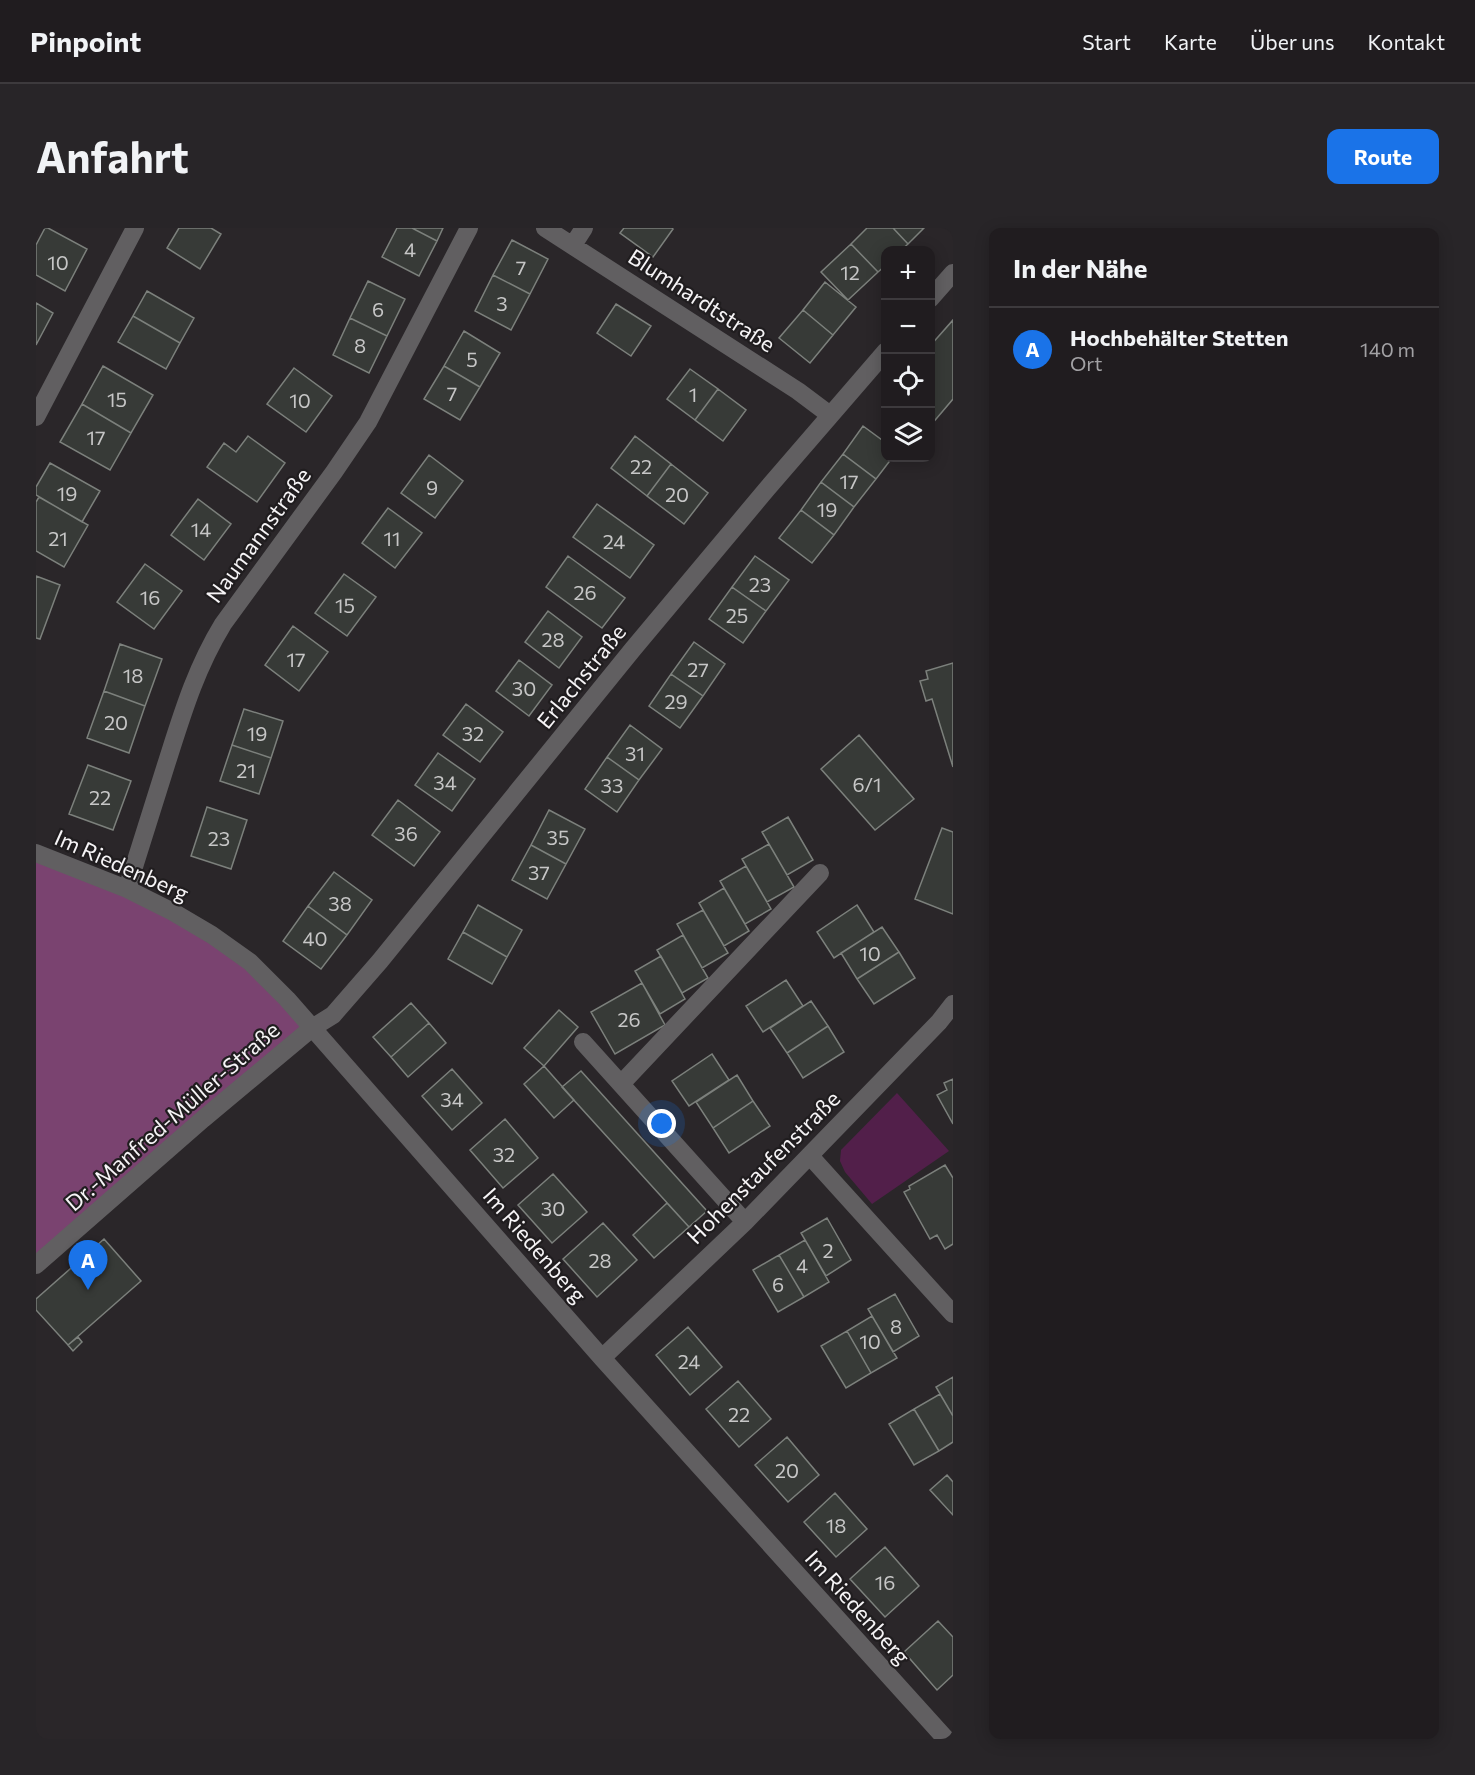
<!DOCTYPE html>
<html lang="de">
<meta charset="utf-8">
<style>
body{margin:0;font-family:Commissioner,sans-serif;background:#282528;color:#f1f3f6}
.controls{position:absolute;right:18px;top:18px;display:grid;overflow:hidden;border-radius:12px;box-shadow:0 3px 15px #0003}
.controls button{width:54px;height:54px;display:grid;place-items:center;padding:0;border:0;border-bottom:2px solid #3d3a3d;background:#201c1f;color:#f1f3f6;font:30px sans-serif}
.you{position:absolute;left:626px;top:896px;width:21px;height:21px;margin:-15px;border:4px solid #fff;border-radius:50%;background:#1a73e8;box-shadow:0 0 0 9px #1a73e833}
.badge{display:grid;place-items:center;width:39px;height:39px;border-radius:50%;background:#1a73e8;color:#fff;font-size:20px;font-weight:700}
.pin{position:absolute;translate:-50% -50px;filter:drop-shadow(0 2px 3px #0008)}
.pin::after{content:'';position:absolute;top:32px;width:21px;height:18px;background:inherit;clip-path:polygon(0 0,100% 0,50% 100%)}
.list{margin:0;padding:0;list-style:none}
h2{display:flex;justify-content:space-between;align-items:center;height:78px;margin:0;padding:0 24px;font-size:26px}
h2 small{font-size:20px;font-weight:400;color:#a2a1a4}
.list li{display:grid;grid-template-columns:39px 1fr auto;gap:18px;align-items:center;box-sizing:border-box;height:84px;padding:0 24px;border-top:2px solid #3d3a3d}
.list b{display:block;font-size:22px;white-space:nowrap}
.list p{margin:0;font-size:20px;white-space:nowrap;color:#a2a1a4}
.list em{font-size:20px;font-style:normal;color:#a2a1a4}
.icon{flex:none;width:33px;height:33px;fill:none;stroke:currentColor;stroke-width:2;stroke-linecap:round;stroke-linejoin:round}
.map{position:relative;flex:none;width:917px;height:1511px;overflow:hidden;border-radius:12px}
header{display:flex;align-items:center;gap:36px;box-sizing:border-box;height:84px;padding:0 30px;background:#201c1f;border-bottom:2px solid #3d3a3d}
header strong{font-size:28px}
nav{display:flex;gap:33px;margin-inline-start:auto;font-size:21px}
.intro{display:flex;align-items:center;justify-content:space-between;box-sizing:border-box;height:144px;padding:0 36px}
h1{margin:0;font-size:42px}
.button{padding:15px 27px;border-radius:12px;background:#1a73e8;color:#fff;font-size:21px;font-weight:700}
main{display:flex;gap:36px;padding:0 36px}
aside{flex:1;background:#201c1f;border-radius:12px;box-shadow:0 3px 15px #0003}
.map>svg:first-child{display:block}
.green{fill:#521f4a}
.forest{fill:#7a4370}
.building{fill:#373a37;stroke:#7c807c;stroke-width:1.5}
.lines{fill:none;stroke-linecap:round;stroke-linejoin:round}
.street{stroke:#615f61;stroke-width:18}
.labels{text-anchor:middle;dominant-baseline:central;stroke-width:4.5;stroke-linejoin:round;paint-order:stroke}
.number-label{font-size:20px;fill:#c6c6c6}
.street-label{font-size:22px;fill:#f6f4f6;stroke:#201d1f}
</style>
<header>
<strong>Pinpoint</strong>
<nav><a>Start</a><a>Karte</a><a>Über uns</a><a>Kontakt</a></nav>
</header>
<div class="intro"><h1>Anfahrt</h1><a class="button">Route</a></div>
<main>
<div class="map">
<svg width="917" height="1511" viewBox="0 0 917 1511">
<rect width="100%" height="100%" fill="#2a2629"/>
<path class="green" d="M861,865L913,923L836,976L809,944L804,933L805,922Z"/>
<path class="forest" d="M0,625L176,707L276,800L0,1037Z"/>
<path class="building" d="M9,0H12L51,21L29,63L0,47V17Z
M143,0H175L185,6L164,41L131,20Z
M361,0H376L401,13L383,48L346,29Z
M376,0H407L401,13Z
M588,0H636L637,1L617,29L584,5Z
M831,0H857L872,16L865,22H850V37L842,44L815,16Z
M857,0H888L872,16Z
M476,12L512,31L494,66L457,47Z
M815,16L842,44L812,72L785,44Z
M457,47L494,66L475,102L439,83Z
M332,53L369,71L351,108L314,90Z
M789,54L820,79L797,107L767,82Z
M111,63L158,90L144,115L97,88Z
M0,75L17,85L0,117Z
M580,76L615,98L595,128L561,105Z
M767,82L797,107L774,135L743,110Z
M97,88L144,115L130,141L82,114Z
M314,90L351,108L333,145L297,127Z
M917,92V171L895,197L894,118Z
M428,103L464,125L444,159L408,138Z
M67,138L117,167L95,205L46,176Z
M408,138L444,159L424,192L388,171Z
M258,140L296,168L270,204L231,176Z
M654,141L682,161L659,192L631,171Z
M682,161L710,182L687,213L659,192Z
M46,176L95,205L74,242L24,214Z
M827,198L850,215V230H856L840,251L807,226Z
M212,208L249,235L221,274L171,239L188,215L200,224Z
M599,208L635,236L611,268L575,240Z
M807,226L840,251L818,279L785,254Z
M393,227L427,253L399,290L365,265Z
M14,235L64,263L46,294L0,267V259Z
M635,236L672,265L648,296L611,268Z
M785,254L818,279L798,307L765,282Z
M3,269L52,297L28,339L0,323V274Z
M162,271L195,296L168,332L135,307Z
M561,276L618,317L594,350L537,309Z
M352,280L386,305L359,340L326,315Z
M765,282L798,307L776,335L743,310Z
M532,328L589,370L566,400L510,359Z
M719,328L753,352L730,383L696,359Z
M109,336L146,363L118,401L81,374Z
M308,346L340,369L311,408L279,385Z
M0,348L24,357L4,411L0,410Z
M696,359L730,383L707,415L673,391Z
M512,383L546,409L523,440L489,414Z
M257,398L292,424L263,463L229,437Z
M658,414L689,436L667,468L635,446Z
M84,416L126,431L109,478L68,463Z
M483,432L516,457L493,488L460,463Z
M917,435V539L896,471L890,473L884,453L892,451L890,443Z
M635,446L667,468L644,500L613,478Z
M68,463L109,478L93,525L51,510Z
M430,476L467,504L444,534L407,507Z
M208,481L247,493L235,530L196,517Z
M594,497L626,521L603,552L571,529Z
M823,507L878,571L839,602L785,541Z
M196,517L235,530L223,566L184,553Z
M402,525L439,551L416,583L379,557Z
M571,529L603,552L581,584L549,561Z
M52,537L95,553L77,602L33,586Z
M362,572L404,604L378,638L336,607Z
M171,579L211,592L195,641L155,628Z
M513,582L549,601L530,636L495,617Z
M752,589L777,632L751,647L726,604Z
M906,600L917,604V686L879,671Z
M733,616L758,659L731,674L706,631Z
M495,617L530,636L511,671L476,652Z
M710,638L735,681L709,696L684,653Z
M298,644L336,672L311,707L272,678Z
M688,660L713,703L688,718L663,675Z
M442,677L486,702L471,729L427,704Z
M821,677L838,704L798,730L781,704Z
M272,678L311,707L285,741L247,713Z
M667,682L692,725L666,740L641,696Z
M846,699L863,724L821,751L805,725Z
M427,704L471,729L456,756L412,731Z
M647,707L672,750L646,765L621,722Z
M863,724L879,750L838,776L821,751Z
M625,728L649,771L624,786L599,743Z
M750,752L767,778L727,804L710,778Z
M606,755L629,797L579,826L555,784Z
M775,773L792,798L751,825L734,800Z
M375,775L393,795L355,829L337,809Z
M523,782L542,799L508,838L488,820Z
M393,795L410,815L372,849L355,829Z
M792,798L808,824L767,850L751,825Z
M676,826L693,852L653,878L636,853Z
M508,838L538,872L518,890L488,856Z
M416,841L446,875L416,902L386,868Z
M545,843L671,983L653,999L526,859Z
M701,847L717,873L677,900L660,874Z
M917,851V896L901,867L911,862L908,855Z
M717,873L734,898L693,925L677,900Z
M469,891L502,930L467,960L434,922Z
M909,937L917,950V1016L909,1021L901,1007L894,1011L868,964L874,961L873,958Z
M517,946L551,984L516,1015L482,977Z
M631,975L653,999L618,1030L597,1007Z
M791,990L815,1032L790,1048L765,1005Z
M567,995L601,1032L561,1069L527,1031Z
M68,1011L105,1053L32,1117L0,1082V1071Z
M769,1012L793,1054L768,1069L743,1027Z
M743,1027L768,1069L742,1084L717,1042Z
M859,1066L883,1108L857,1124L832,1081Z
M836,1088L861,1130L835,1145L811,1103Z
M652,1099L686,1139L654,1167L620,1127Z
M811,1103L835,1145L810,1160L785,1118Z
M42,1109L46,1114L37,1123L32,1117Z
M917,1149V1188L900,1159Z
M702,1153L735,1191L703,1219L670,1181Z
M904,1166L917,1188V1214L903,1223L878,1181Z
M878,1181L903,1223L878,1237L853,1196Z
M751,1209L783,1247L752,1274L719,1237Z
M911,1247L917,1254V1287L894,1262Z
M799,1265L831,1301L800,1329L768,1294Z
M849,1319L883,1358L849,1389L814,1351Z
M902,1393L917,1409V1447L901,1462L868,1424Z"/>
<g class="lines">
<path class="street" d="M509,0L762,163L794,187
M537,17L548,0
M894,71L917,45
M0,189L99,0
M0,625L91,661L137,684L176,707L214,734L251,771L566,1130L910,1511
M91,661C104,620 117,578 130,537C146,487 159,442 187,396L298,244L332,194L433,0
M547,814L709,994
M585,856L784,645
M774,928L917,1086
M0,1037L167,891L276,800L297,787L344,733L597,421L730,262L850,123
M566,1130L709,994L903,794L917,776"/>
</g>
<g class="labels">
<g class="number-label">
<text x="374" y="21">4</text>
<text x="22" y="34">10</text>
<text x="485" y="39">7</text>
<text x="814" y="44">12</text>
<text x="466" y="75">3</text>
<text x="342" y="81">6</text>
<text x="324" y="117">8</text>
<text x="436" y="131">5</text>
<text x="416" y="165">7</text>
<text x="657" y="166">1</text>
<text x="81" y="171">15</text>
<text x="264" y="172">10</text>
<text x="60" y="209">17</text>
<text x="605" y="238">22</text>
<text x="813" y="253">17</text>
<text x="396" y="259">9</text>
<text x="31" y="265">19</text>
<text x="641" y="266">20</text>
<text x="791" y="281">19</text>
<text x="165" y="301">14</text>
<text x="22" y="310">21</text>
<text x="356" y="310">11</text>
<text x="578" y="313">24</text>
<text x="724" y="356">23</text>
<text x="549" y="364">26</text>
<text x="114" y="369">16</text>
<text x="309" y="377">15</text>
<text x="701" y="387">25</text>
<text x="517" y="411">28</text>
<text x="260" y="431">17</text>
<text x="662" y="441">27</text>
<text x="97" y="447">18</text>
<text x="488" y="460">30</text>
<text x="640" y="473">29</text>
<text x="80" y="494">20</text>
<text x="221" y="505">19</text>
<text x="437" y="505">32</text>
<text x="599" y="525">31</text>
<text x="210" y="542">21</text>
<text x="409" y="554">34</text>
<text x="831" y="556">6/1</text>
<text x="576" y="557">33</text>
<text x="64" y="569">22</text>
<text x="370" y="605">36</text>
<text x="522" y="609">35</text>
<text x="183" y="610">23</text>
<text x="503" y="644">37</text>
<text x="304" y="675">38</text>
<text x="279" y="710">40</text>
<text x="834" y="725">10</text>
<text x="593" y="791">26</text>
<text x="416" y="871">34</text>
<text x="468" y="926">32</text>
<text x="517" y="980">30</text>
<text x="792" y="1022">2</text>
<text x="564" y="1032">28</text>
<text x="766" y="1037">4</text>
<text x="742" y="1056">6</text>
<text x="860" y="1098">8</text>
<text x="834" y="1113">10</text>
<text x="653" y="1133">24</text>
<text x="703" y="1186">22</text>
<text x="751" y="1242">20</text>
<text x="800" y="1297">18</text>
<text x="849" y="1354">16</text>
</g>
<g class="street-label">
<text transform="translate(666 72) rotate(33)">Blumhardtstraße</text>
<text transform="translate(222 307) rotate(-54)">Naumannstraße</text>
<text transform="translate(545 448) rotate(-51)">Erlachstraße</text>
<text transform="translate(86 637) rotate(24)">Im Riedenberg</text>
<text transform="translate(136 888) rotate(-41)">Dr.-Manfred-Müller-Straße</text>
<text transform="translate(727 939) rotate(-45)">Hohenstaufenstraße</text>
<text transform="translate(499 1017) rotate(49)">Im Riedenberg</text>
<text transform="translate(822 1379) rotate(48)">Im Riedenberg</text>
</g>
</g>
</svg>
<div class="controls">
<button>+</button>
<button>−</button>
<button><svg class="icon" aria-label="locate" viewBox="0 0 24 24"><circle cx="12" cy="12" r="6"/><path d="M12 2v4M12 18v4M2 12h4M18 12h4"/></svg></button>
<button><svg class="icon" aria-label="layers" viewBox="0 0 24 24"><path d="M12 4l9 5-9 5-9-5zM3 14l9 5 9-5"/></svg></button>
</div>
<div class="you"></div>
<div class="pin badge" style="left:52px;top:1062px">A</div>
</div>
<aside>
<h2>In der Nähe<small></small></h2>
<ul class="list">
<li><span class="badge">A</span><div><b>Hochbehälter Stetten</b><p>Ort</p></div><em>140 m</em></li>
</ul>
</aside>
</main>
